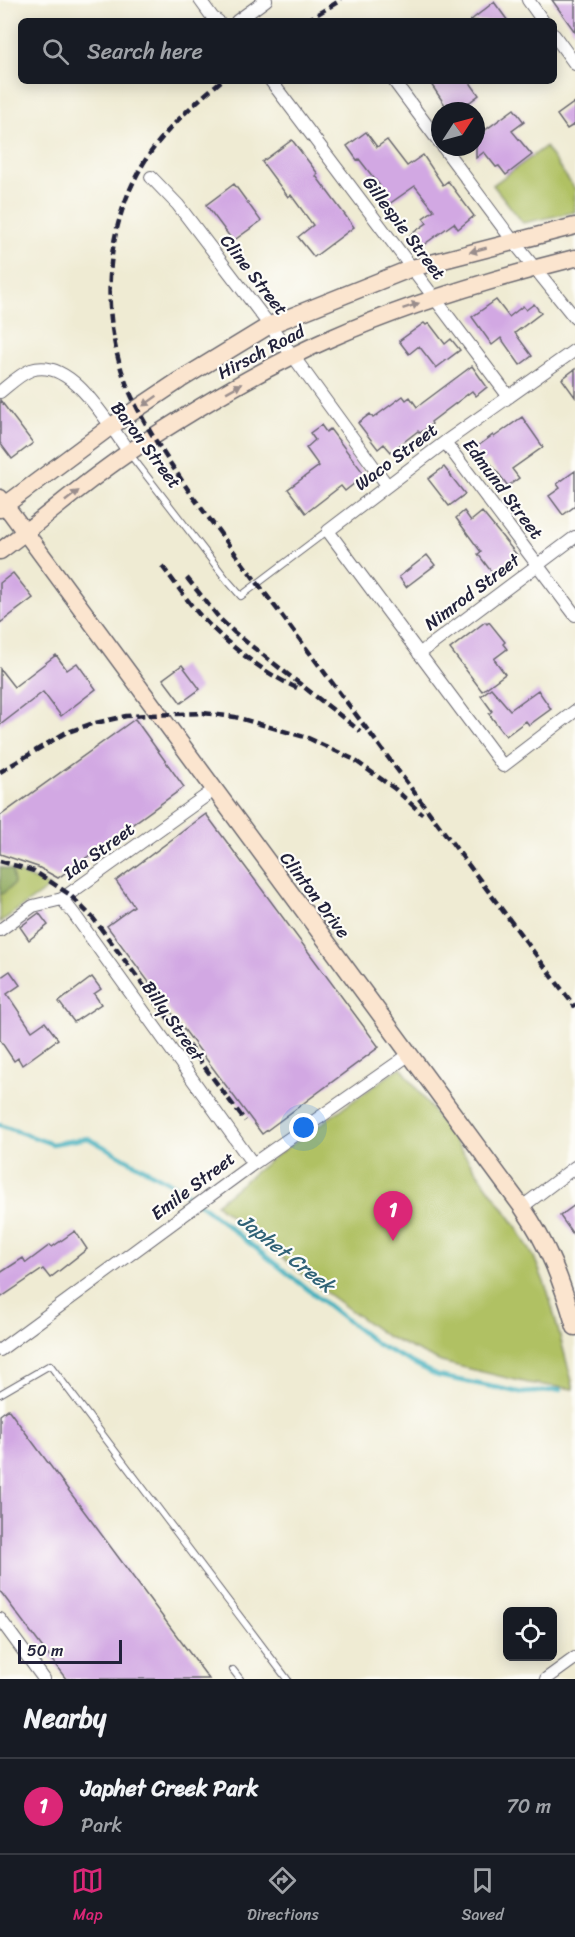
<!DOCTYPE html>
<style>
body{margin:0;font-family:Sriracha,sans-serif;background:#20242c;color:#f1f3f6}
.controls{position:absolute;right:18px;bottom:18px;display:grid;overflow:hidden;border-radius:9px;box-shadow:0 3px 15px #0003}
.controls button{width:54px;height:54px;display:grid;place-items:center;padding:0;border:0;border-bottom:2px solid #363941;background:#171b24;color:#f1f3f6;font:30px sans-serif}
.compass{position:absolute;left:431px;top:102px;width:54px;height:54px;border-radius:50%;background:#171b24;box-shadow:0 3px 15px #0003;rotate:54deg}
.scale{position:absolute;left:18px;bottom:15px;width:104px;box-sizing:border-box;padding-left:6px;border:3px solid #22223b;border-top:0;font-size:16px;line-height:21px;white-space:nowrap;color:#22223b;-webkit-text-stroke:4px #fdfcf7;paint-order:stroke}
.you{position:absolute;left:304px;top:1128px;width:21px;height:21px;margin:-15px;border:4px solid #fff;border-radius:50%;background:#1a73e8;box-shadow:0 0 0 9px #1a73e833}
.badge{display:grid;place-items:center;width:39px;height:39px;border-radius:50%;background:#db2777;color:#fff;font-size:20px;font-weight:700}
.pin{position:absolute;translate:-50% -50px;filter:drop-shadow(0 2px 3px #0008)}
.pin::after{content:'';position:absolute;top:32px;width:21px;height:18px;background:inherit;clip-path:polygon(0 0,100% 0,50% 100%)}
.list{margin:0;padding:0;list-style:none}
h2{display:flex;justify-content:space-between;align-items:center;height:78px;margin:0;padding:0 24px;font-size:26px}
h2 small{font-size:20px;font-weight:400;color:#9ea1a6}
.list li{display:grid;grid-template-columns:39px 1fr auto;gap:18px;align-items:center;box-sizing:border-box;height:96px;padding:0 24px;border-top:2px solid #363941}
.list b{display:block;font-size:22px;white-space:nowrap}
.list p{margin:0;font-size:20px;white-space:nowrap;color:#9ea1a6}
.list em{font-size:20px;font-style:normal;color:#9ea1a6}
.icon{flex:none;width:33px;height:33px;fill:none;stroke:currentColor;stroke-width:2;stroke-linecap:round;stroke-linejoin:round}
.map{position:relative;flex:none;width:575px;height:1679px;overflow:hidden}
.search{position:absolute;background:#171b24;box-shadow:0 3px 15px #0003;left:18px;right:18px;top:18px;height:66px;display:flex;align-items:center;gap:15px;box-sizing:border-box;padding:0 21px;border-radius:9px;color:#9ea1a6;font-size:22px}
.sheet{height:174px;background:#171b24}
nav{display:flex;justify-content:space-around;align-items:center;box-sizing:border-box;height:84px;border-top:2px solid #363941;background:#171b24;font-size:16px;color:#9ea1a6}
nav a{display:grid;justify-items:center;gap:3px}
nav .on{color:#db2777}
.map>svg:first-child{display:block}
.green{fill:#b0c164;stroke:#697250;stroke-width:1.5}
.forest{fill:#8ca75a;stroke:#57644a;stroke-width:1.5}
.lines{fill:none;stroke-linecap:round;stroke-linejoin:round}
.stream{stroke:#42b0be;stroke-width:4.5}
.building{fill:#d2a8e3}
.service-casing{stroke:#6a6870;stroke-width:8}
.minor-casing{stroke:#6a6870;stroke-width:14}
.secondary-casing{stroke:#6a6870;stroke-width:19}
.service{stroke:#fff;stroke-width:6}
.minor{stroke:#fff;stroke-width:12}
.secondary{stroke:#fbe5cf;stroke-width:16}
.rail{stroke:#22223b;stroke-width:4.5;stroke-dasharray:9 4.5;stroke-linecap:butt}
.oneway{fill:#998d8c}
.labels{text-anchor:middle;dominant-baseline:central;stroke-width:4.5;stroke-linejoin:round;paint-order:stroke}
.street-label{font-size:18px;fill:#22223b;stroke:#fdfcf7}
.water-label{font-size:20px;font-style:italic;fill:#306276;stroke:#fdfcf7}
</style>
<div class="map">
<svg width="575" height="1679" viewBox="0 0 575 1679">
<rect width="100%" height="100%" fill="#fdfcf7"/>
<filter id="ink" filterUnits="userSpaceOnUse"><feTurbulence type="fractalNoise" baseFrequency=".0167" numOctaves="2"/><feDisplacementMap in="SourceGraphic" scale="12" xChannelSelector="R" yChannelSelector="G"/><feConvolveMatrix kernelMatrix="1 2 1 2 8 2 1 2 1" color-interpolation-filters="sRGB"/></filter>
<filter id="wash" filterUnits="userSpaceOnUse"><feTurbulence type="fractalNoise" baseFrequency=".008" numOctaves="4" result="noise"/><feDisplacementMap in="SourceGraphic" scale="24" xChannelSelector="R" yChannelSelector="G"/><feGaussianBlur stdDeviation="1.35" result="paint"/><feColorMatrix in="noise" values="0 0 0 0 0 0 0 0 0 0 0 0 0 0 0 0 0 1.4 0 .05"/><feComposite in="paint" operator="in"/></filter>
<g filter="url(#wash)">
<rect width="100%" height="100%" fill="#efebd3"/>
<path class="green" d="M545,147L575,189V212L523,223L493,185Z
M12,870L50,887L0,922V894L14,884Z
M401,1067L516,1226L534,1257L548,1292L574,1389L528,1383L441,1362L386,1336L317,1286L216,1204L270,1160Z"/>
<path class="forest" d="M0,867L12,870L14,884L2,894H0Z"/>
<g class="lines">
<path class="stream" d="M0,1125L52,1144L88,1138L181,1189L378,1345L438,1376L523,1393L560,1390"/>
</g>
<g id="blocks">
<path class="building" d="M552,0H575V32Z
M494,2L508,21H470Z
M429,81H469L479,95L458,111H449Z
M575,102V124L567,129L557,115Z
M514,109L524,122L512,131L532,155L506,175L499,166L496,167L484,152L476,158V137Z
M366,132L377,147L387,140L407,166L423,155L443,185L448,181L474,216L458,229L454,223L419,248L410,235L427,223L423,218L434,210L415,186L389,204L378,188L380,186L359,159L357,160L347,146Z
M292,140L318,174L316,176L354,227L314,257L298,237L313,225L291,195L288,197L262,162Z
M234,184L261,221L233,241L206,205Z
M496,300L509,317L523,306L526,310L534,304L541,313L515,333L532,356L520,365L501,338L492,345L472,317Z
M424,323L426,325L429,323L445,344L451,339L460,350L436,368L419,346L409,354L399,341Z
M472,366L487,387L476,396L472,391L431,422L432,424L420,433L418,431L391,452L384,444L378,449L358,423L370,414L373,418L403,396L406,400L410,397L417,407Z
M575,369V397L562,379Z
M0,400L33,443L12,459L0,443Z
M522,417L543,447L512,469L519,478L508,486L488,460L484,463L474,449L493,435L494,437Z
M321,425L326,432L330,429L365,475L345,491L341,486L306,513L288,489L319,466L306,448L315,440L310,433Z
M444,467L465,494L449,506L428,479Z
M575,471V506L563,515L549,496L560,488L557,484Z
M464,511L471,521L482,512L517,555L514,557L516,559L493,574L478,554L481,552L456,518Z
M427,555L435,565L406,587L399,577Z
M13,573L33,598L0,623V583Z
M485,622L487,624L489,622L505,642L503,644L507,649L494,659L505,674L482,691L450,649Z
M56,655L67,670L77,663L96,689L61,716L43,692L0,725V669L14,687Z
M182,665L200,689L181,703L163,679Z
M491,688L510,710L538,690L551,709L529,725L526,721L506,736L489,714L492,711L481,696Z
M135,719L184,787L58,878L38,867L0,854V816Z
M206,814L379,1047L262,1134L107,926L134,906L116,881Z
M39,913L48,925L29,940L20,927Z
M10,971L20,985L7,994L32,1031L45,1022L58,1039L22,1065L18,1058L14,1061L0,1040V978Z
M92,977L101,989L94,994L101,1004L74,1022L59,1002Z
M575,1205V1237L560,1216Z
M75,1231L87,1249L50,1278L43,1269L0,1298V1273L23,1258L26,1263L50,1245L52,1247Z
M8,1409L209,1679H66L0,1591V1415Z"/>
</g>
</g>
<g filter="url(#ink)">
<use href="#blocks" fill-opacity="0" stroke="#6a6870" stroke-width="1.5"/>
<g class="lines">
<g class="service-casing">
<path id="service" d="M129,453L227,580L241,596L327,531
M0,1394L50,1365L287,1679
M233,1670L240,1679"/>
</g>
<g class="minor-casing">
<path id="minor" d="M200,0L213,18L218,21
M528,0L543,21
M237,21L266,0
M554,35L575,64
M271,81L509,397
M394,81L440,143
M443,147L513,241L575,318
M151,177L178,205L293,356L387,485
M575,350L445,442L328,531L503,766L575,711
M0,392C9,385 20,374 31,370C72,356 109,426 129,452
M445,442L575,615
M419,654L575,537
M62,899L74,914L253,1164
M0,930L33,906L62,899L214,790
M522,1207L575,1167
M0,1350L253,1164L410,1054
M0,1619L44,1679
M546,1679L575,1658"/>
</g>
<g class="secondary-casing">
<path id="secondary" d="M0,498L522,1207C549,1246 562,1282 575,1327
M0,509L110,427L180,380L270,325L412,268L575,226
M0,551C44,519 85,481 131,451C193,410 260,369 329,339C408,304 491,279 575,258"/>
</g>
<use href="#service" class="service"/>
<use href="#minor" class="minor"/>
<use href="#secondary" class="secondary"/>
<path class="rail" d="M306,21L341,0
M221,81C198,100 175,121 156,145C106,210 97,307 126,383C142,424 169,461 193,497L575,1007
M162,566C174,581 185,598 198,613C223,641 263,673 297,688
M187,578L220,619L235,633L360,731
M0,772L65,733L91,724L126,716L203,713L235,717L308,738L353,759L395,789L422,814
M0,861L34,871L69,894L93,918L245,1121"/>
</g>
<defs><path id="oneway-solid" d="M-6-.8H1V-3.2L6.5 0L1 3.2V.8H-6Z" transform="scale(1.5)"/></defs>
<g class="oneway">
<use href="#oneway-solid" transform="translate(478 250) rotate(165)"/>
<use href="#oneway-solid" transform="translate(411 306) rotate(-19)"/>
<use href="#oneway-solid" transform="translate(234 388) rotate(-29)"/>
<use href="#oneway-solid" transform="translate(150 401) rotate(145)"/>
<use href="#oneway-solid" transform="translate(72 496) rotate(-38)"/>
</g>
</g>
<g class="labels">
<g class="street-label">
<text transform="translate(404 228) rotate(53)">Gillespie Street</text>
<text transform="translate(254 275) rotate(52)">Cline Street</text>
<text transform="translate(261 352) rotate(-28)">Hirsch Road</text>
<text transform="translate(146 445) rotate(53)">Baron Street</text>
<text transform="translate(396 457) rotate(-37)">Waco Street</text>
<text transform="translate(503 489) rotate(53)">Edmund Street</text>
<text transform="translate(472 592) rotate(-37)">Nimrod Street</text>
<text transform="translate(99 851) rotate(-36)">Ida Street</text>
<text transform="translate(315 895) rotate(53)">Clinton Drive</text>
<text transform="translate(173 1021) rotate(55)">Billy Street</text>
<text transform="translate(193 1186) rotate(-37)">Emile Street</text>
</g>
<g class="water-label">
<text transform="translate(286 1253) rotate(38)">Japhet Creek</text>
</g>
</g>
</svg>
<div class="controls">
<button><svg class="icon" aria-label="locate" viewBox="0 0 24 24"><circle cx="12" cy="12" r="6"/><path d="M12 2v4M12 18v4M2 12h4M18 12h4"/></svg></button>
</div>
<svg class="compass" viewBox="-18 -18 36 36"><path d="M0-13l5 13h-10z" fill="#e53935"/><path d="M0 13l5-13h-10z" fill="#9ea1a6"/></svg>
<div class="scale">50 m</div>
<div class="you"></div>
<div class="pin badge" style="left:393px;top:1241px">1</div>
<div class="search"><svg class="icon" aria-label="search" viewBox="0 0 24 24"><circle cx="10" cy="10" r="6"/><path d="M15 15l6 6"/></svg>Search here</div>
</div>
<section class="sheet">
<h2>Nearby<small></small></h2>
<ul class="list">
<li><span class="badge">1</span><div><b>Japhet Creek Park</b><p>Park</p></div><em>70 m</em></li>
</ul>
</section>
<nav>
<a class="on"><svg class="icon" aria-label="map" viewBox="0 0 24 24"><path d="M3 6l6-2 6 2 6-2v14l-6 2-6-2-6 2zM9 4v14M15 6v14"/></svg>Map</a>
<a><svg class="icon" aria-label="directions" viewBox="0 0 24 24"><path d="M12 3l9 9-9 9-9-9zM9 14v-3h6M13 9l2 2-2 2"/></svg>Directions</a>
<a><svg class="icon" aria-label="saved" viewBox="0 0 24 24"><path d="M7 4h10v16l-5-4-5 4z"/></svg>Saved</a>
</nav>
